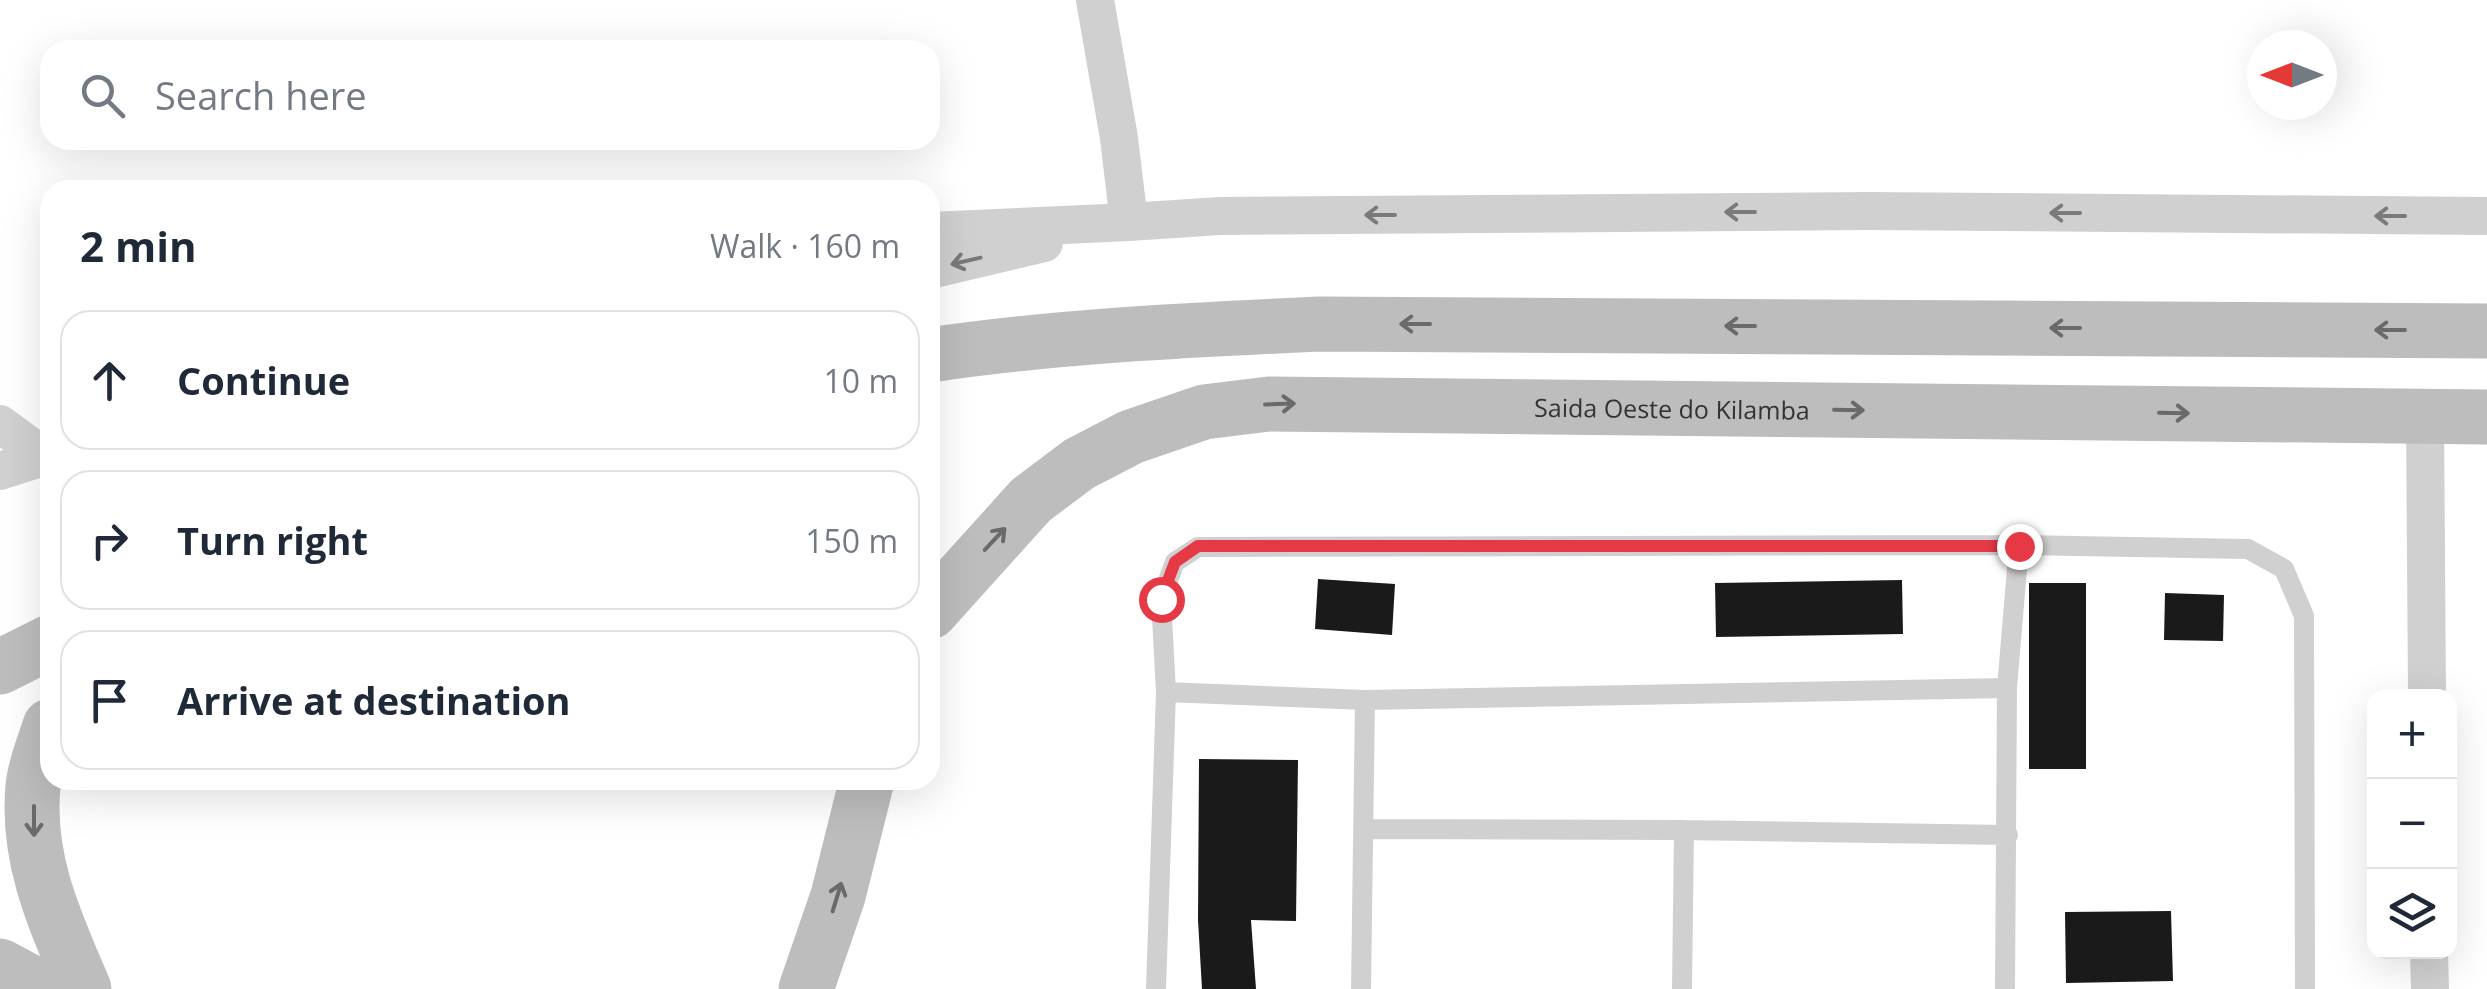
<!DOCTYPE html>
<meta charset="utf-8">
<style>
body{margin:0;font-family:"Open Sans",sans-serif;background:#f2f2f3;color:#1f2937}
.controls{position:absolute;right:30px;bottom:30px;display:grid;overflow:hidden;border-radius:20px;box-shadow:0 10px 40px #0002}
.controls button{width:90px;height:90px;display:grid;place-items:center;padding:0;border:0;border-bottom:2px solid #e0e1e3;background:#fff;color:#1f2937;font:50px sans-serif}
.compass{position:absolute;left:2247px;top:30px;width:90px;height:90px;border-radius:50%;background:#fff;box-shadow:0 10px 40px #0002;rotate:270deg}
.stop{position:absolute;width:30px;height:30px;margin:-22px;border:8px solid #e63946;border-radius:50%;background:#fff}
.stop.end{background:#e63946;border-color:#fff;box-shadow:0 2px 10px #0008}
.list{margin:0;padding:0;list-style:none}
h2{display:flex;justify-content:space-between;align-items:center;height:130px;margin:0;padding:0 40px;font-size:42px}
h2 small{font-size:32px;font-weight:400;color:#747a83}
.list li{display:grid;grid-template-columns:65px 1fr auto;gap:30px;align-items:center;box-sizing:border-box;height:140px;margin:0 20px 20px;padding:0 20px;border:2px solid #e0e1e3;border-radius:30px}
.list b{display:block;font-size:38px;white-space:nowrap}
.list em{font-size:32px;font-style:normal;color:#747a83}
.icon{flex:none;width:55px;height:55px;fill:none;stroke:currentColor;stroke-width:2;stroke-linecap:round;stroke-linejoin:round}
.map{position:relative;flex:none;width:2487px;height:989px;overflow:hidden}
.search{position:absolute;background:#fff;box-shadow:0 10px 40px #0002;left:40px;top:40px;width:900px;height:110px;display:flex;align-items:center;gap:25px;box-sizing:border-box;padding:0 35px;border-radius:30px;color:#747a83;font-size:38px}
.panel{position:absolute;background:#fff;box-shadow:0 10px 40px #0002;left:40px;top:180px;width:900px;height:610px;border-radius:30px}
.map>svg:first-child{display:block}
.building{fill:#1a1a1a}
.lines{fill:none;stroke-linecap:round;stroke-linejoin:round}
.path{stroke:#cdcdcd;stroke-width:6;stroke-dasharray:5 5;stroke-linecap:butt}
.lane{stroke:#d0d0d0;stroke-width:20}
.street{stroke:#d0d0d0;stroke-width:38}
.secondary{stroke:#bdbdbd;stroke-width:55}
.oneway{stroke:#7a7a7a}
.oneway2{stroke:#6a6a6a}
.route{stroke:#e63946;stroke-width:12}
.labels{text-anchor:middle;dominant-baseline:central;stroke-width:10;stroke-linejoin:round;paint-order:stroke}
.street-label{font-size:25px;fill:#333;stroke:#fff}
</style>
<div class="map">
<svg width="2487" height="989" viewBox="0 0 2487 989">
<rect width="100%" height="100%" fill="#fff"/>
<path class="building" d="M1318,579L1395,584L1392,635L1315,629Z
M1902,580L1903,634L1716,637L1715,583Z
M2029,583H2086V769H2029Z
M2165,593L2224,595L2223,641L2164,640Z
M1199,759L1298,760L1296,921L1251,920L1256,989H1202L1198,920Z
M2171,911L2173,981L2066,983L2065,912Z"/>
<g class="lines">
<path class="path" d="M2450,895L2451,723"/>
<path class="lane" d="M1166,692L1365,700L2007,688
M1363,829L1684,830L2008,835
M1156,989L1166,692L1161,599L1175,562L1198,547L2019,545L2248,549L2284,569L2304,616L2305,989
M1361,989L1365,700
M1682,989L1684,830
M2005,989L2007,688L2019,545"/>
<path class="street" d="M1095,0L1119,138L1129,222
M930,231L1129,222L1220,216L1869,211L2487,216
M930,270L1044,243
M2425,416L2427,696
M0,424L45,457
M0,471L50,455
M2429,952L2430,989"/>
<g class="secondary">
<path d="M930,355C1059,336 1190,330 1320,324L2487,331"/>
<path id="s1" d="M930,612L1031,500L1079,464L1131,437L1204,412L1269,404L2487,417"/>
<path d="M0,667L50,642"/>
<path d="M50,726C44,745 35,766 33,786C26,861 56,923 84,989"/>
<path d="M0,966L43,989"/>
<path d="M806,989L838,896L867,780"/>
</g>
</g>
<defs><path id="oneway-shaft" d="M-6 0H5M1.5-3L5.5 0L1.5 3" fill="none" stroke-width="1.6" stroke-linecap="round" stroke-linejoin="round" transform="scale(2.5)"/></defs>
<g class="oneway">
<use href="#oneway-shaft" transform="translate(1740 212) rotate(180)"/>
<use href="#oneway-shaft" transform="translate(2065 213) rotate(-180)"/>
<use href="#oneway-shaft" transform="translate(1380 215) rotate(180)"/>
<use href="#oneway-shaft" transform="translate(2390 216) rotate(-180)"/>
<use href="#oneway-shaft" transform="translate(966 261) rotate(167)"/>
</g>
<g class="oneway2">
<use href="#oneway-shaft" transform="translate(1415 324) rotate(-180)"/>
<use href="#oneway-shaft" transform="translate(1740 326) rotate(-180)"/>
<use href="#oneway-shaft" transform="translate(2065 328) rotate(-180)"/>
<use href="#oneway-shaft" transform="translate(2390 330) rotate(-180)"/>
<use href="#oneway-shaft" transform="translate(1280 404) rotate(-2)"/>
<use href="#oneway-shaft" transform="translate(1849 410) rotate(1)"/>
<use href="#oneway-shaft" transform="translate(2174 413) rotate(1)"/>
<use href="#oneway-shaft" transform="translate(995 539) rotate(-47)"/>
<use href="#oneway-shaft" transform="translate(34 821) rotate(90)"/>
<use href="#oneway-shaft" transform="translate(837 897) rotate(-73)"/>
</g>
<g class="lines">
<path class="route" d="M1161,599L1175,562L1198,546H2019"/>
</g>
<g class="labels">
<g class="street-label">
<text stroke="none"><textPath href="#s1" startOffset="815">Saida Oeste do Kilamba</textPath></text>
</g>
</g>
</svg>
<div class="controls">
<button>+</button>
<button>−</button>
<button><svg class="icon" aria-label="layers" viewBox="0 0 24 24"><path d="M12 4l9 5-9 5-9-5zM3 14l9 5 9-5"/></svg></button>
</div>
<svg class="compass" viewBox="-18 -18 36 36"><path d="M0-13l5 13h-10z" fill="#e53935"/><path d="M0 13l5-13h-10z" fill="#747a83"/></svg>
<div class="stop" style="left:1161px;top:599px"></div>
<div class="stop end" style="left:2019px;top:546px"></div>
<div class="search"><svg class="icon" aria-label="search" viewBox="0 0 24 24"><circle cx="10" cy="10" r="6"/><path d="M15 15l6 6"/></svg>Search here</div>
<section class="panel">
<h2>2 min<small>Walk · 160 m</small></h2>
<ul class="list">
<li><svg class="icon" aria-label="ahead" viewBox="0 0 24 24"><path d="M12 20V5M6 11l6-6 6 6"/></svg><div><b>Continue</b></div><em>10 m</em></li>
<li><svg class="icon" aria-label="right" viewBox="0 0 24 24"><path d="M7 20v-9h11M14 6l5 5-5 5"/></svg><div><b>Turn right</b></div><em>150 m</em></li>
<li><svg class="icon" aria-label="arrive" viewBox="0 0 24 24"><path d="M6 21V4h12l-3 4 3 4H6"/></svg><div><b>Arrive at destination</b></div></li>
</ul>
</section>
</div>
